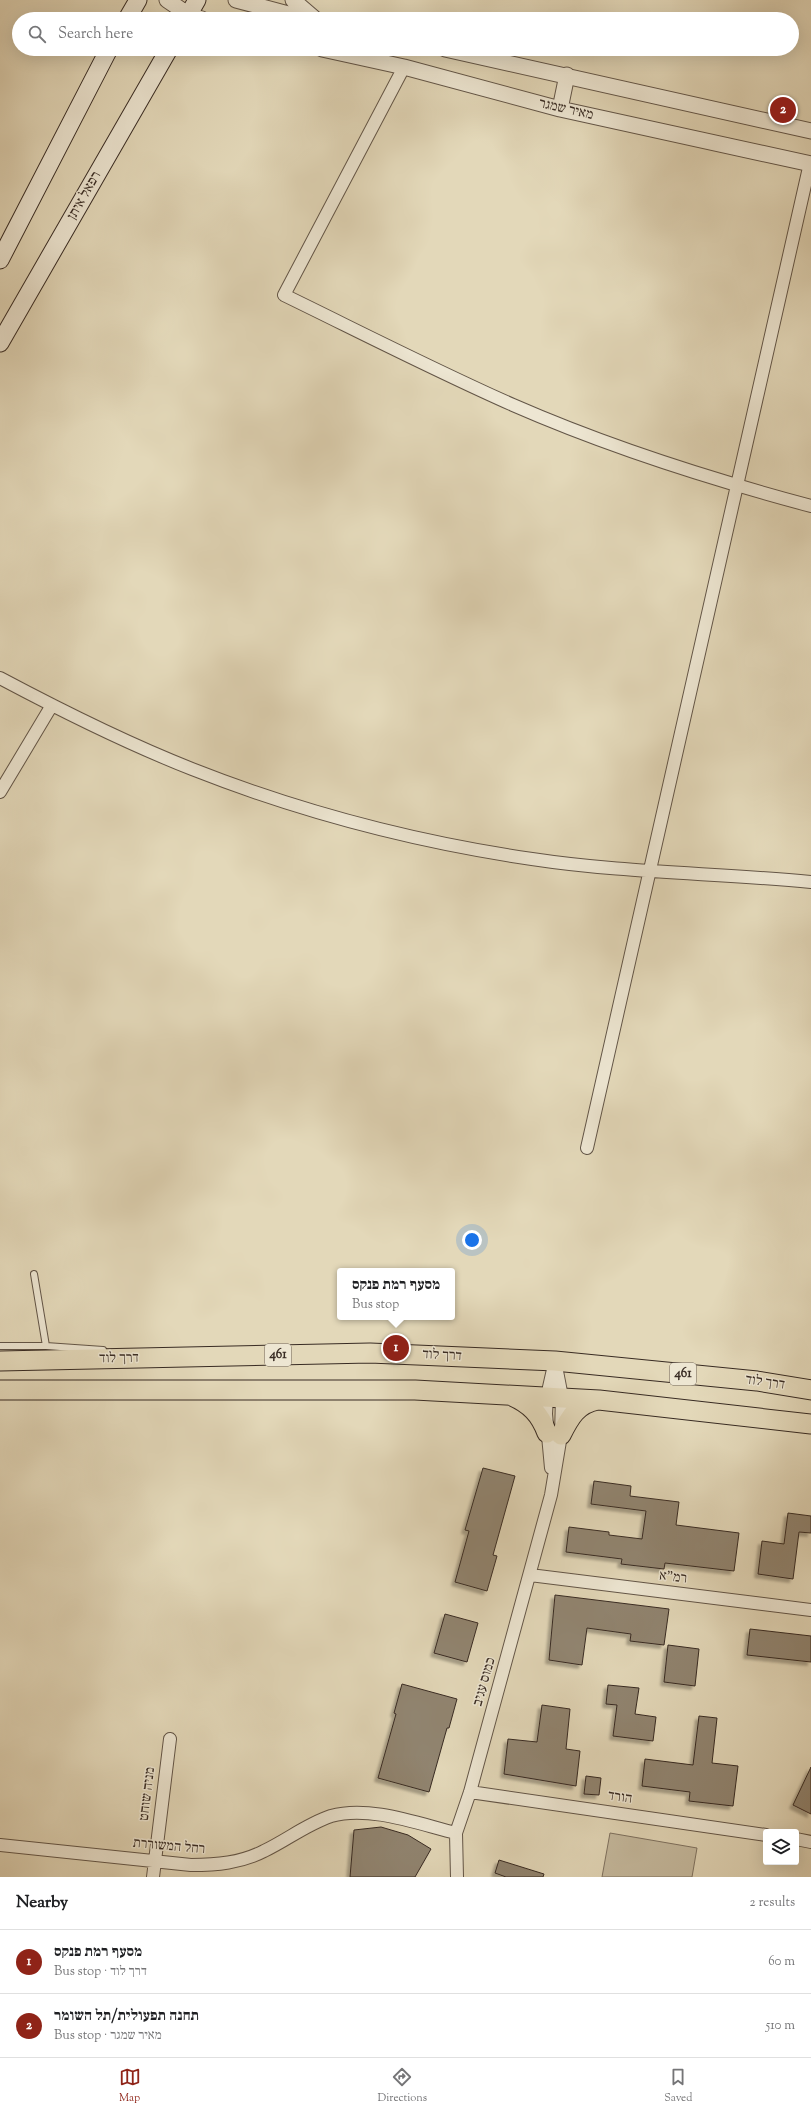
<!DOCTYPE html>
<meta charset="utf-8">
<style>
body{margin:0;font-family:"Sorts Mill Goudy","Frank Ruhl Libre",serif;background:#f6f6f6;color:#202124}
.controls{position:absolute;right:12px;bottom:12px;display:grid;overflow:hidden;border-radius:4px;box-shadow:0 4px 16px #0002}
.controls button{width:36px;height:36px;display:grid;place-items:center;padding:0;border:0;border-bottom:1px solid #e0e0e0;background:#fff;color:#202124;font:20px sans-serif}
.you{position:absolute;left:472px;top:1240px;width:14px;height:14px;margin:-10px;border:3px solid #fff;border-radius:50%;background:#1a73e8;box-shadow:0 0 0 6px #1a73e833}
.badge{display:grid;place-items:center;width:26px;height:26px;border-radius:50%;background:#8f2418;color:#fff;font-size:13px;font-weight:700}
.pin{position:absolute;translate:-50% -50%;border:2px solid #fff;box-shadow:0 1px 4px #0006}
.popup{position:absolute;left:337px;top:1268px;width:118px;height:52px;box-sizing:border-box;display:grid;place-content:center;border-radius:4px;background:#fff;filter:drop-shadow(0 1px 3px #0005);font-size:13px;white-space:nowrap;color:#757577}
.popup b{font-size:15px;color:#202124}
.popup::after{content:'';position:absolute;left:50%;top:100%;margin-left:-8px;border:8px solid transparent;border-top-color:#fff}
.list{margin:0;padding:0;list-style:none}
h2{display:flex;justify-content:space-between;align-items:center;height:52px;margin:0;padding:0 16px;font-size:17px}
h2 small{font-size:13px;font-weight:400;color:#757577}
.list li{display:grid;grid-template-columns:26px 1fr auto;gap:12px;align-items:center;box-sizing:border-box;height:64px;padding:0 16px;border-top:1px solid #e0e0e0}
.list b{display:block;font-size:15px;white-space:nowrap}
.list p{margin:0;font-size:13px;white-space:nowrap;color:#757577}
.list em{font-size:13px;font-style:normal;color:#757577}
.icon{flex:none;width:22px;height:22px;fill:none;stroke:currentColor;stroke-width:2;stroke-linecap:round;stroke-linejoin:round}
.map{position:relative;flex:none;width:811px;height:1877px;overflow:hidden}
.search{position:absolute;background:#fff;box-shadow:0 4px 16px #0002;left:12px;right:12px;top:12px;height:44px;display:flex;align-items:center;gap:10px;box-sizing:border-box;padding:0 14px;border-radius:22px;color:#757577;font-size:15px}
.sheet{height:180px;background:#fff}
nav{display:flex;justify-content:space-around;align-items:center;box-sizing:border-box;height:56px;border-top:1px solid #e0e0e0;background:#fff;font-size:11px;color:#757577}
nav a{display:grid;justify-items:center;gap:2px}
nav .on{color:#8f2418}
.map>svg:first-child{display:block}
.green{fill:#c6bba0;stroke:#7f7362}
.building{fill:#918571;stroke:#382b23;filter:url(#shadow)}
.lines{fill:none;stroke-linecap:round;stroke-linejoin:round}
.service-casing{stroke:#635648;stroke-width:8}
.minor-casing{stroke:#635648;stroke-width:14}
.tertiary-casing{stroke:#635648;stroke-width:17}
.secondary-casing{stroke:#382b23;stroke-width:19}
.primary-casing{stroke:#382b23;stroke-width:21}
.path{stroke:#382b23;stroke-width:2.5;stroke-dasharray:1 2;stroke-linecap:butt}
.service{stroke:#ede6d2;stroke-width:6}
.minor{stroke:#ede6d2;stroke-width:12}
.tertiary{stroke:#ede6d2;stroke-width:15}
.secondary{stroke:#ede6d2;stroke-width:17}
.primary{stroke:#e3d8b9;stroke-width:19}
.labels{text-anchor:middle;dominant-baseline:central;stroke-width:3;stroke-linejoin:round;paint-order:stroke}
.shield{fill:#ede6d2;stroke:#6e6358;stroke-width:1}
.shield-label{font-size:13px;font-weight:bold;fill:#382b23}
.street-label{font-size:14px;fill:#382b23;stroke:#ede6d2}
</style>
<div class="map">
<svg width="811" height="1877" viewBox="0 0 811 1877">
<defs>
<filter id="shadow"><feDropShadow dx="-3.5" dy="3.5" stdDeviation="1" flood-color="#0004"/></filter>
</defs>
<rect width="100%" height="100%" fill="#e3d8b9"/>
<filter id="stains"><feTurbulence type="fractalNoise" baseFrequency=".005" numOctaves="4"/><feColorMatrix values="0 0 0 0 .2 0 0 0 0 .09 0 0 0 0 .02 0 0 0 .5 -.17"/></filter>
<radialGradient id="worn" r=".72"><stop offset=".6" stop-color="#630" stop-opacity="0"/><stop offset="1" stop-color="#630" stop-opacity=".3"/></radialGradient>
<path class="green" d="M610,1833L697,1848L692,1877H602Z"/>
<path class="building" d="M483,1468L515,1476L493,1555L497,1556L487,1591L455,1582L469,1531L465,1530Z
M594,1481L631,1486L630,1496L679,1502L676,1525L739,1533L734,1571L665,1563L664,1569L621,1564L622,1559L566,1552L569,1527L609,1532V1535L642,1539L646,1511L591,1504Z
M788,1513L811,1516V1533L799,1532L793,1579L758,1574L762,1541L784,1544Z
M555,1595L669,1609L664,1645L630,1641L631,1634L587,1628L582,1665L549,1660Z
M445,1614L478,1623L467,1662L434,1653Z
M750,1629L811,1636V1662L747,1655Z
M668,1645L699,1649L695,1686L664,1682Z
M402,1684L457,1699L449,1728H447L429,1792L378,1778L396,1714L394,1713Z
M608,1685L639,1688L635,1714L656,1717L653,1741L613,1736L617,1705L606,1704Z
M542,1705L570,1709L566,1749L580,1751L576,1786L504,1774L508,1739L537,1742Z
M699,1716L717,1718L712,1763L738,1766L733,1806L689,1801L690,1792L642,1786L645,1759L693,1765Z
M811,1767V1814L793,1805Z
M586,1776L601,1778L599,1795L584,1794Z
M381,1827L408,1835L431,1849L415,1877H350L354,1830Z
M499,1860L544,1874L543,1877H506L495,1873Z"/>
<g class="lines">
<g class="service-casing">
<path id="service" d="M34,1274L46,1346L103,1350
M0,1346H46"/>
</g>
<g class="minor-casing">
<path id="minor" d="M404,67L284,295C360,332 436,371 513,405C609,447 710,479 811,506
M0,678C62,711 126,743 192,769C301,812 416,842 532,859C624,873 718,873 811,882
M0,792L52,705
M587,1148L810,163
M551,1468L546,1414L547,1396L554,1365
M530,1575L811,1610
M470,1792L766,1835
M796,1839L811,1842
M0,1845L191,1865C216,1865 241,1863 264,1851C287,1840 307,1824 331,1816C369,1805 419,1824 456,1833
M153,1877L170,1739
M457,1877L456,1833L470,1792L551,1495L561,1435L562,1397L555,1361"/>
</g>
<g class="tertiary-casing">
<path id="tertiary" d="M167,0L189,15L202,19
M236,0L307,19
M293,0L315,19
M322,49L404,67L560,109L811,164
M445,49L811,131
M560,109L567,75"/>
</g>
<g class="secondary-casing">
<path id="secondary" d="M127,19L138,0
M186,19L197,0
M0,260L109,49
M0,343L169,49"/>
</g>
<g class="primary-casing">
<path id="primary" d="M0,1361L370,1353L555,1361L757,1381L811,1390
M0,1390H415L599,1400L811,1424
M512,1396C530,1404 540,1414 547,1433
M561,1435C570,1417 577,1404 598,1400"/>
</g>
<path class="path" d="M288,49L309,54"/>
<use href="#service" class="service"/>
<use href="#minor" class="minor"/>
<use href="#tertiary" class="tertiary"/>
<use href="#secondary" class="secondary"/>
<use href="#primary" class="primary"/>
</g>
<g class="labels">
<g class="shield">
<rect x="265" y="1344" width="26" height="22" rx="3"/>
<rect x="670" y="1363" width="26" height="22" rx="3"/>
</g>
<g class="shield-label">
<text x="278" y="1355">461</text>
<text x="683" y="1374">461</text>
</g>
<g class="street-label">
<text transform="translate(566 110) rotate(13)">מאיר שמגר</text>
<text transform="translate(85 196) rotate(-60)">רפאל איתן</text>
<text transform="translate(442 1356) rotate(3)">דרך לוד</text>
<text transform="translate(119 1359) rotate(-1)">דרך לוד</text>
<text transform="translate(765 1383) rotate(8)">דרך לוד</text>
<text transform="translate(673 1578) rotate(7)">רמ"א</text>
<text transform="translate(485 1682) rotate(-74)">כמוס עגיב</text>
<text transform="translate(148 1794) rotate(-83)">מניה שוחט</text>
<text transform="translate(620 1798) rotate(8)">הורד</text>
<text transform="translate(169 1847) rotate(5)">רחל המשוררת</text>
</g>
</g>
<rect width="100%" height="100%" filter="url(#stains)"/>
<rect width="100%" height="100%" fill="url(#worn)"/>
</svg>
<div class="controls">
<button><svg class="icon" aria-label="layers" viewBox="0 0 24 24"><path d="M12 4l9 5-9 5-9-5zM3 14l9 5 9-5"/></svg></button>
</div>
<div class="you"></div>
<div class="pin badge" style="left:396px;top:1348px">1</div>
<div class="popup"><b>מסעף רמת פנקס</b>Bus stop</div>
<div class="pin badge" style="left:783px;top:110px">2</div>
<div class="search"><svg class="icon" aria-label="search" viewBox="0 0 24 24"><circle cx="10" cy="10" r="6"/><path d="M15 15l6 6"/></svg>Search here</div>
</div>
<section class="sheet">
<h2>Nearby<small>2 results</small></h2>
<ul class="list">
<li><span class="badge">1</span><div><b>מסעף רמת פנקס</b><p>Bus stop · דרך לוד</p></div><em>60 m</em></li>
<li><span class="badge">2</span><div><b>תחנה תפעולית/תל השומר</b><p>Bus stop · מאיר שמגר</p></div><em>510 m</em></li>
</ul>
</section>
<nav>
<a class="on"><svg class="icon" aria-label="map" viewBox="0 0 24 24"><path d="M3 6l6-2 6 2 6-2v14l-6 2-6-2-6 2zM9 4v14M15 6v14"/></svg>Map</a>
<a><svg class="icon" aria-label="directions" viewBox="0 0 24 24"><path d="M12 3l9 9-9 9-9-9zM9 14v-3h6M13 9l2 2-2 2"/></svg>Directions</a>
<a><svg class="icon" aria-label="saved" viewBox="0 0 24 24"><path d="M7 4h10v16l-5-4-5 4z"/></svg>Saved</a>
</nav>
